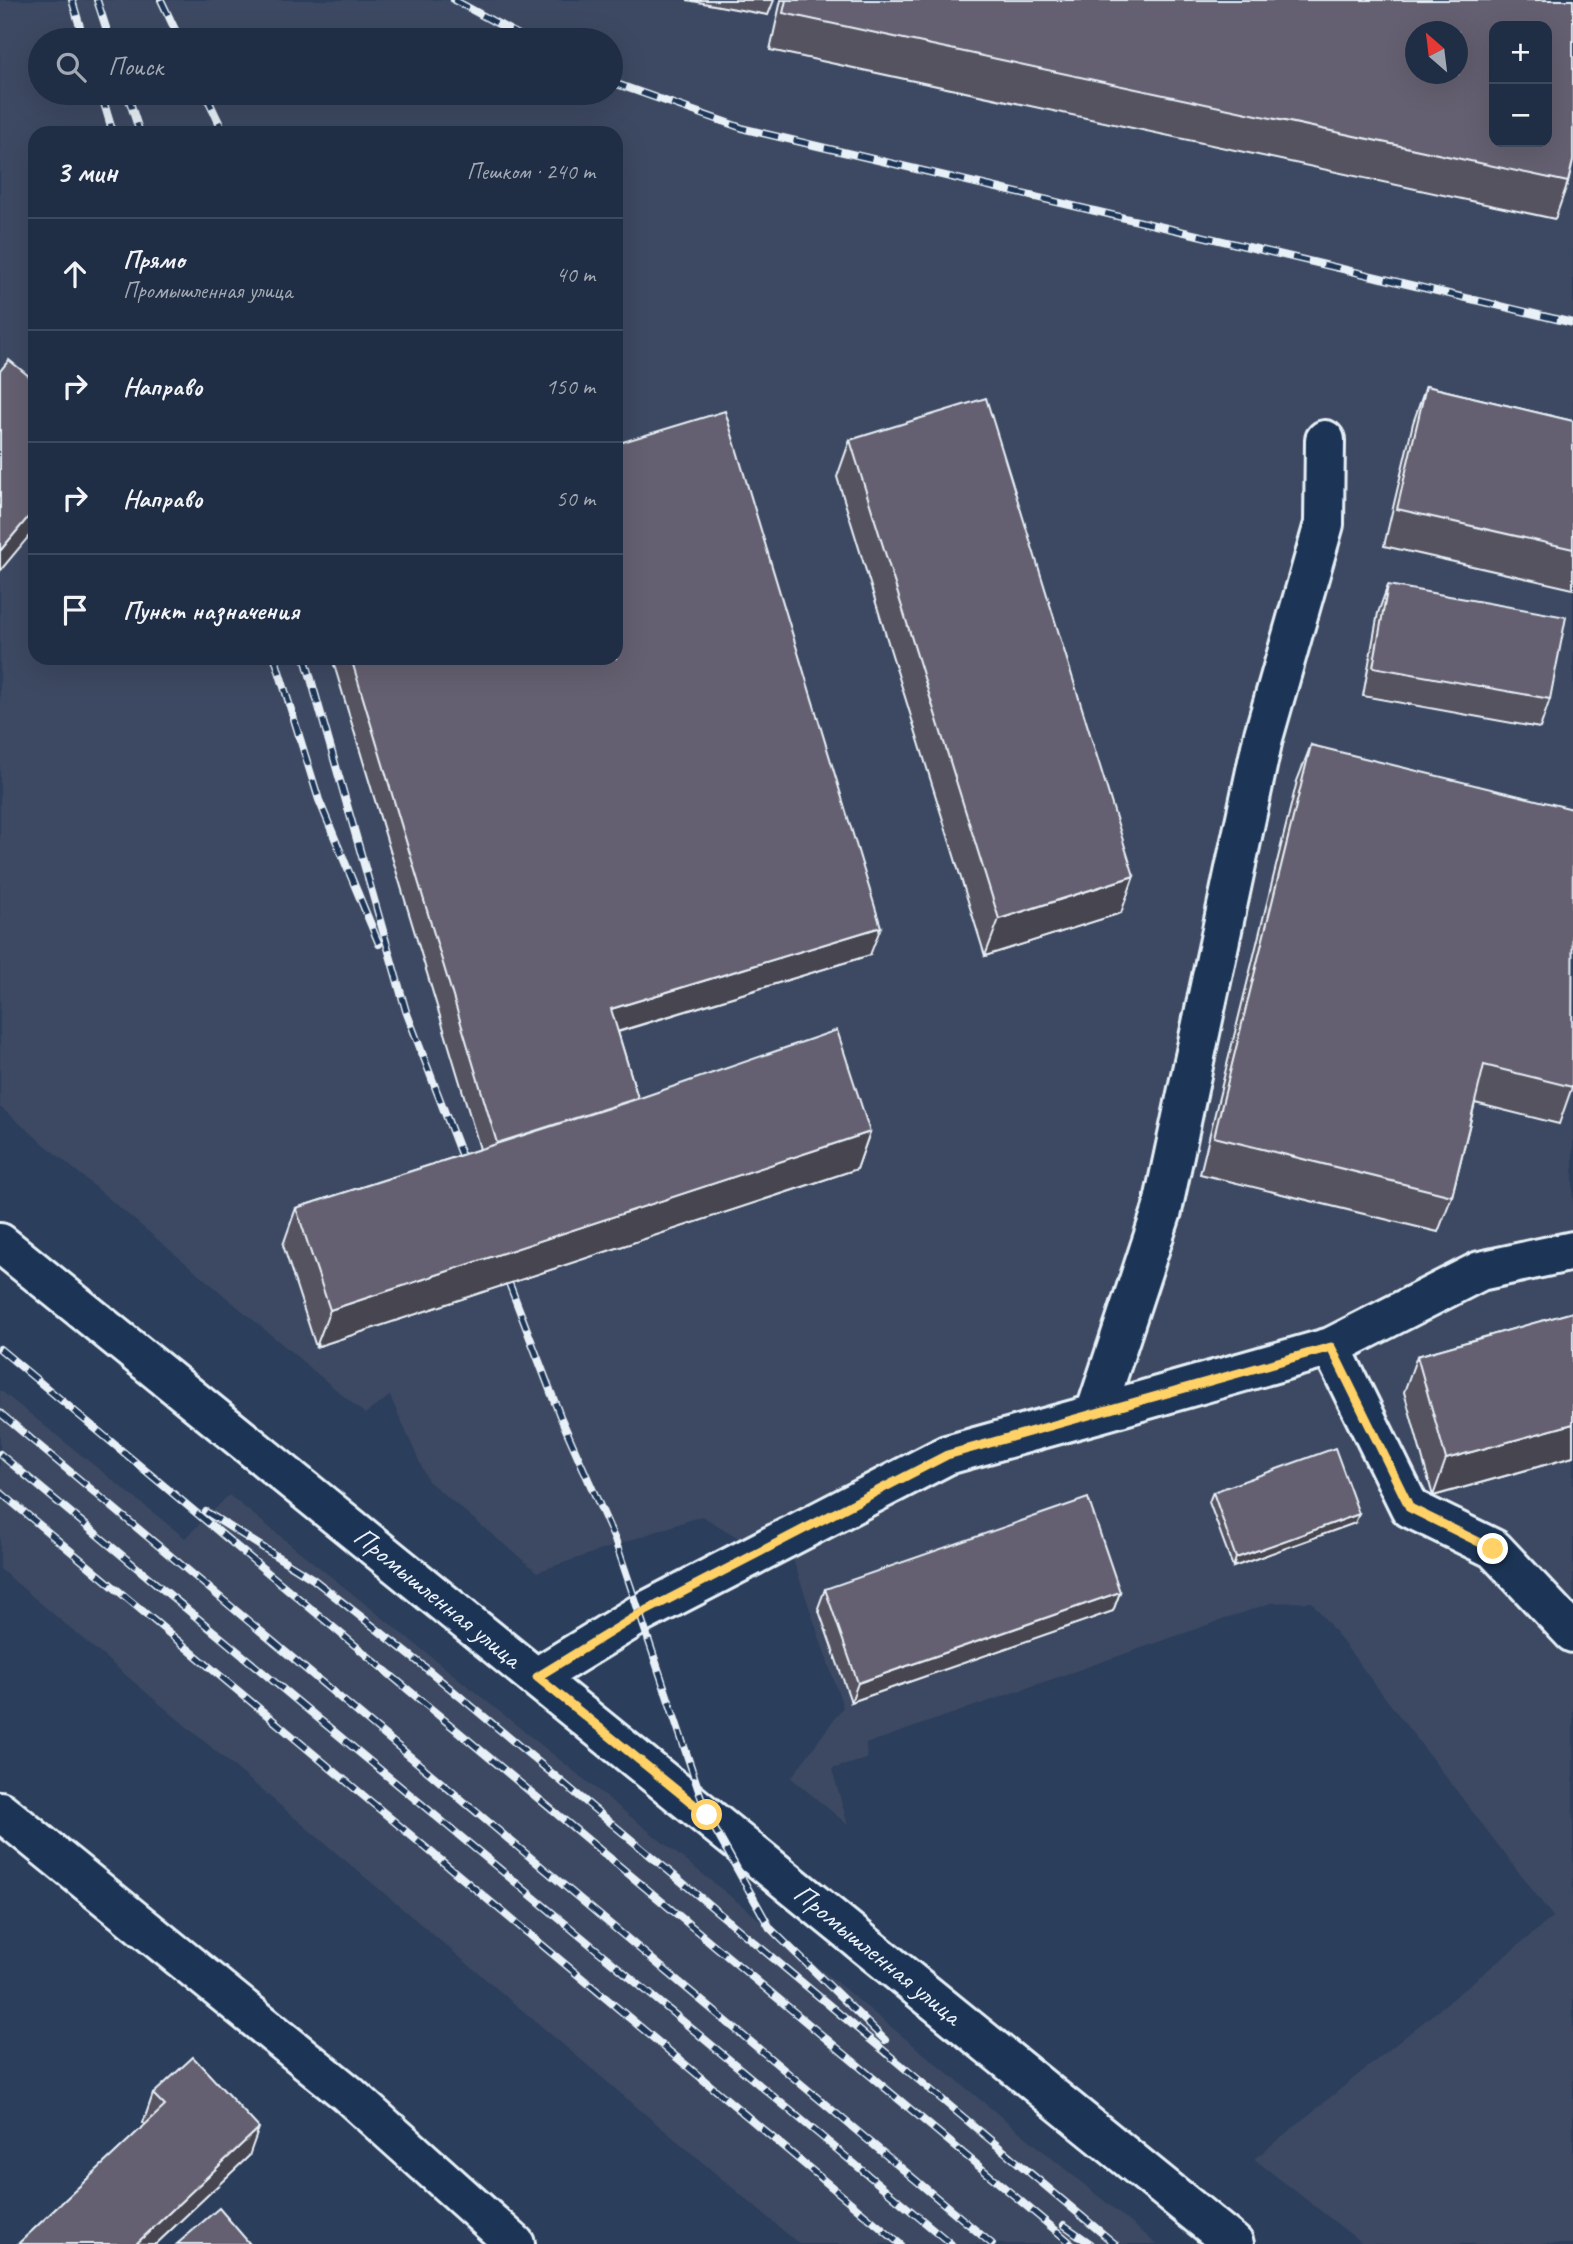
<!DOCTYPE html>
<html lang="ru">
<meta charset="utf-8">
<style>
body{margin:0;font-family:Caveat,sans-serif;background:#28364c;color:#f1f3f6}
.controls{position:absolute;right:21px;top:21px;display:grid;overflow:hidden;border-radius:14px;box-shadow:0 7px 28px #0002}
.controls button{width:63px;height:63px;display:grid;place-items:center;padding:0;border:0;border-bottom:2px solid #3d4a5e;background:#202e45;color:#f1f3f6;font:35px sans-serif}
.compass{position:absolute;left:1405px;top:21px;width:63px;height:63px;border-radius:50%;background:#202e45;box-shadow:0 7px 28px #0002;rotate:332deg}
.stop{position:absolute;width:21px;height:21px;margin:-16px;border:5px solid #ffd166;border-radius:50%;background:#fff}
.stop.end{background:#ffd166;border-color:#fff;box-shadow:0 2px 7px #0008}
.list{margin:0;padding:0;list-style:none}
h2{display:flex;justify-content:space-between;align-items:center;height:91px;margin:0;padding:0 28px;font-size:30px}
h2 small{font-size:23px;font-weight:400;color:#a2a8b3}
.list li{display:grid;grid-template-columns:46px 1fr auto;gap:21px;align-items:center;box-sizing:border-box;height:112px;padding:0 28px;border-top:2px solid #3d4a5e}
.list b{display:block;font-size:26px;white-space:nowrap}
.list p{margin:0;font-size:23px;white-space:nowrap;color:#a2a8b3}
.list em{font-size:23px;font-style:normal;color:#a2a8b3}
.icon{flex:none;width:38px;height:38px;fill:none;stroke:currentColor;stroke-width:2;stroke-linecap:round;stroke-linejoin:round}
.map{position:relative;flex:none;width:1573px;height:2244px;overflow:hidden}
.search{position:absolute;background:#202e45;box-shadow:0 7px 28px #0002;left:28px;top:28px;width:595px;height:77px;display:flex;align-items:center;gap:18px;box-sizing:border-box;padding:0 24px;border-radius:38px;color:#a2a8b3;font-size:26px}
.panel{position:absolute;background:#202e45;box-shadow:0 7px 28px #0002;left:28px;top:126px;width:595px;height:539px;border-radius:21px}
.map>svg:first-child{display:block}
.built{fill:#3c4862;fill-rule:evenodd}
.lines{fill:none;stroke-linecap:round;stroke-linejoin:round}
.minor-casing{stroke:#e8f1f8;stroke-width:44}
.minor{stroke:#1d3557;stroke-width:38}
.rail-casing{stroke:#e8f1f8;stroke-width:8}
.rail{stroke:#1d3557;stroke-width:5;stroke-dasharray:16;stroke-linecap:butt}
.wall{fill:#575361;stroke:#e8f1f8;stroke-width:2}
.shaded-wall{fill:#47444f;stroke:#e8f1f8;stroke-width:2}
.building{fill:#656171;stroke:#e8f1f8;stroke-width:2;fill-rule:evenodd}
.route{stroke:#ffd166;stroke-width:9}
.labels{text-anchor:middle;dominant-baseline:central;stroke-width:7;stroke-linejoin:round;paint-order:stroke}
.street-label{font-size:28px;fill:#e8f1f8;stroke:#1d3557}
</style>
<div class="map">
<svg width="1573" height="2244" viewBox="0 0 1573 2244">
<rect width="100%" height="100%" fill="#2b3e5c"/>
<filter id="ink" filterUnits="userSpaceOnUse"><feTurbulence type="fractalNoise" baseFrequency=".0143" numOctaves="2"/><feDisplacementMap in="SourceGraphic" scale="14" xChannelSelector="R" yChannelSelector="G"/><feConvolveMatrix kernelMatrix="1 2 1 2 8 2 1 2 1" color-interpolation-filters="sRGB"/></filter>
<g filter="url(#ink)">
<path class="built" d="M0,0H1573V2244H1363L1254,2159L1553,1917L1312,1602L1271,1603L866,1744L867,1759L832,1769L848,1825L791,1778L843,1707L788,1545L755,1548L702,1516L537,1572L428,1481L390,1396L365,1414L0,1107ZM1494,26H1547V142H1494ZM1416,32H1458V74H1416ZM40,40H611V93H40ZM35,133H616V658H35Z
M0,1390L185,1538L229,1495L770,1928L1157,2244H799L0,1569Z"/>
<g class="lines">
<g class="minor-casing">
<path id="minor" d="M0,1243L1234,2244
M1331,1347L1410,1508L1494,1549L1573,1633
M1095,1414L1331,1347L1480,1271L1573,1251
M537,1677L640,1614L947,1455L1095,1414L1162,1211L1263,738L1324,524L1325,440
M0,1811L347,2093L515,2244"/>
</g>
<use href="#minor" class="minor"/>
<g class="rail-casing">
<path id="rail" d="M72,0L84,40
M97,0L110,40
M161,0L180,40
M454,0L528,40
M611,82L745,129L1573,323
M101,93L113,133
M127,93L140,133
M205,93L224,133
M275,658L319,800L379,944
M305,658L406,1011L468,1173
M509,1283L560,1416L615,1540L707,1815L770,1928L885,2040
M0,1349L1072,2244
M0,1413L992,2244
M0,1454L951,2244
M0,1492L900,2244
M206,1512L313,1579L421,1664L1115,2244
M1064,2225L1091,2244"/>
</g>
<use href="#rail" class="rail"/>
</g>
<path class="wall" d="M687,0H774L768,15Z
M781,0H1573L1568,182L1555,219L770,50Z
M1426,386L1573,421V589L1384,546L1413,423Z
M850,440L1121,913L985,956L837,477Z
M1388,585L1550,699L1540,728L1363,696L1378,613Z
M332,658H616L870,955L618,1032L638,1098L870,1132L857,1169L316,1347L283,1245L296,1208L480,1149Z
M1311,745L1572,1087L1559,1124L1475,1103L1452,1196L1438,1232L1200,1174L1297,781Z
M1573,1312V1457L1433,1496L1404,1392L1417,1356Z
M1213,1492L1355,1523L1233,1567L1209,1502Z
M825,1589L1120,1592L1113,1611L851,1702L818,1608Z
M153,2094L249,2156L156,2244H18L145,2125L143,2123Z"/>
<path class="shaded-wall" d="M35,509V529L0,571V551Z
M1134,876L1121,913L985,956L999,919Z
M881,927L870,955L600,1037L611,1009Z
M870,1132L857,1169L316,1347L330,1310Z
M1573,1424V1457L1433,1496L1446,1459Z
M1359,1514L1355,1523L1233,1567L1236,1558Z
M1120,1592L1113,1611L851,1702L858,1683Z
M259,2128L249,2156L156,2244H136Z"/>
<path class="building" d="M786,0H1573V161L1568,182L783,13ZM1494,26H1547V142H1494ZM1416,32H1458V74H1416Z
M9,360L35,381V509L0,551V371Z
M1426,386L1573,421V549L1397,509Z
M986,398L1134,876L999,919L850,440Z
M725,411L881,927L611,1009L638,1098L497,1143L351,658H616V444Z
M1388,585L1566,617L1550,699L1373,667Z
M1311,745L1573,809L1572,1087L1484,1065L1452,1196L1214,1137Z
M837,1030L870,1132L330,1310L296,1208L643,1097Z
M1573,1312V1424L1446,1459L1417,1356Z
M1335,1448L1359,1514L1236,1558L1213,1492Z
M1088,1498L1120,1592L858,1683L825,1589Z
M193,2057L259,2128L136,2244H18L165,2106L153,2094Z
M219,2208L250,2244H177Z"/>
</g>
<g class="lines" filter="url(#ink)">
<path class="route" d="M707,1815L537,1677L640,1614L947,1455L1331,1347L1410,1508L1493,1549"/>
</g>
<g class="labels">
<g class="street-label">
<text transform="translate(438 1597) rotate(39)">Промышленная улица</text>
<text transform="translate(878 1954) rotate(39)">Промышленная улица</text>
</g>
</g>
</svg>
<div class="controls">
<button>+</button>
<button>−</button>
</div>
<svg class="compass" viewBox="-18 -18 36 36"><path d="M0-13l5 13h-10z" fill="#e53935"/><path d="M0 13l5-13h-10z" fill="#a2a8b3"/></svg>
<div class="stop" style="left:707px;top:1815px"></div>
<div class="stop end" style="left:1493px;top:1549px"></div>
<div class="search"><svg class="icon" aria-label="search" viewBox="0 0 24 24"><circle cx="10" cy="10" r="6"/><path d="M15 15l6 6"/></svg>Поиск</div>
<section class="panel">
<h2>3 мин<small>Пешком · 240 m</small></h2>
<ul class="list">
<li><svg class="icon" aria-label="ahead" viewBox="0 0 24 24"><path d="M12 20V5M6 11l6-6 6 6"/></svg><div><b>Прямо</b><p>Промышленная улица</p></div><em>40 m</em></li>
<li><svg class="icon" aria-label="right" viewBox="0 0 24 24"><path d="M7 20v-9h11M14 6l5 5-5 5"/></svg><div><b>Направо</b></div><em>150 m</em></li>
<li><svg class="icon" aria-label="right" viewBox="0 0 24 24"><path d="M7 20v-9h11M14 6l5 5-5 5"/></svg><div><b>Направо</b></div><em>50 m</em></li>
<li><svg class="icon" aria-label="arrive" viewBox="0 0 24 24"><path d="M6 21V4h12l-3 4 3 4H6"/></svg><div><b>Пункт назначения</b></div></li>
</ul>
</section>
</div>
